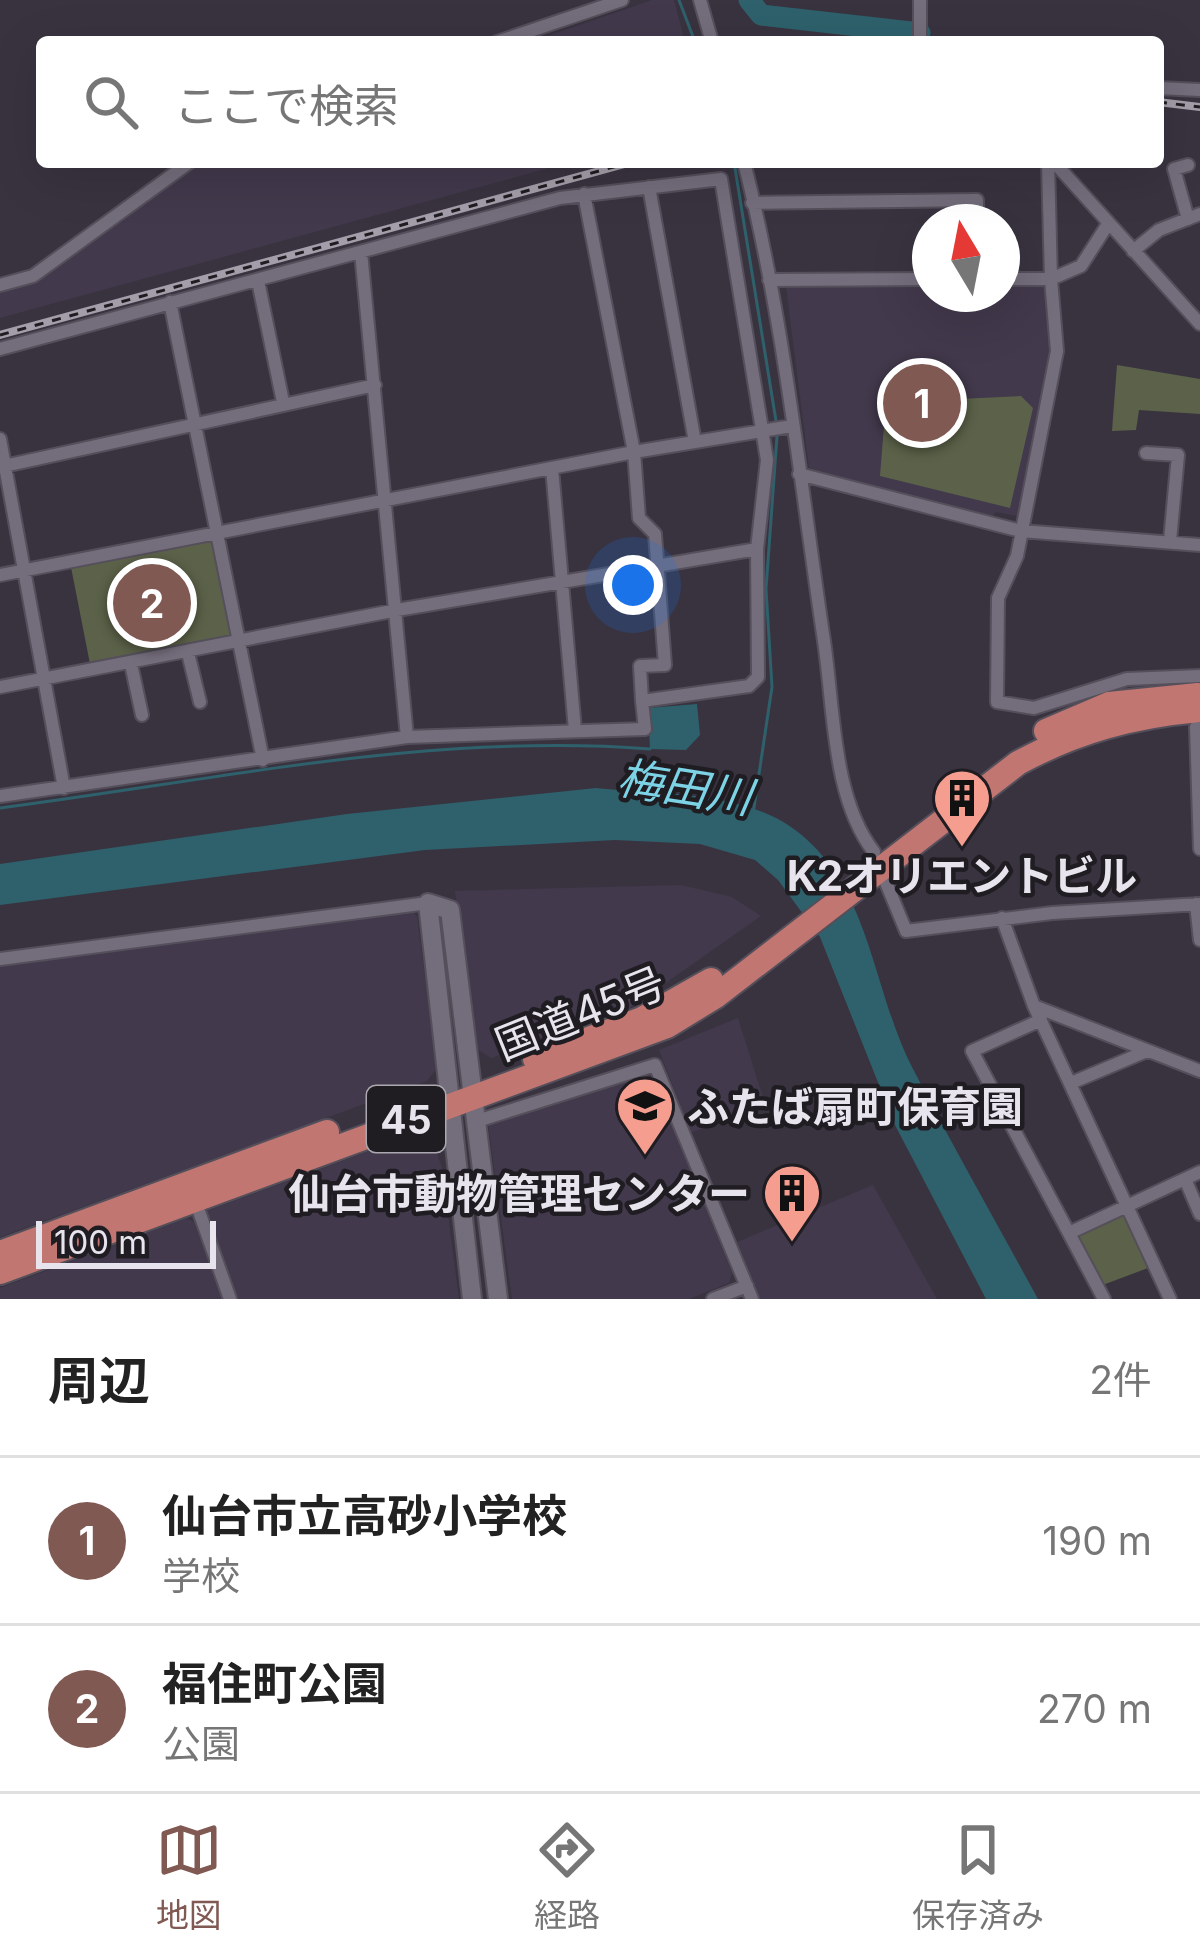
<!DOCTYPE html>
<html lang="ja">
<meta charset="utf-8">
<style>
body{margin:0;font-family:Inter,"Noto Sans JP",sans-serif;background:#f2f2f2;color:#222}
.compass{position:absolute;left:912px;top:204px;width:108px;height:108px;border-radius:50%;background:#fff;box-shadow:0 12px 48px #0002;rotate:350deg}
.scale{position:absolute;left:36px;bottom:30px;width:180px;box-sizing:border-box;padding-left:12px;border:6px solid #e8e4ed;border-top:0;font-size:33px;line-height:42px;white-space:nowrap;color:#e8e4ed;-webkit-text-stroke:9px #1f1c22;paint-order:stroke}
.you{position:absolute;left:633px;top:585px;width:42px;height:42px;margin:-30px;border:9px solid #fff;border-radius:50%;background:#1a73e8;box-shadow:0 0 0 18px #1a73e833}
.badge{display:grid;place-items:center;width:78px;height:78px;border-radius:50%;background:#815953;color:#fff;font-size:39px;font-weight:700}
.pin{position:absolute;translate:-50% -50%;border:6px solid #fff;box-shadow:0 3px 12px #0006}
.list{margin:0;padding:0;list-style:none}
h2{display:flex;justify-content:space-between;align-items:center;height:156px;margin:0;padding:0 48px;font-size:51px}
h2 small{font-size:39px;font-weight:400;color:#767676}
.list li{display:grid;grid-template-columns:78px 1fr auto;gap:36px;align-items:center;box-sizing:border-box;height:168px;padding:0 48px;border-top:3px solid #e0e0e0}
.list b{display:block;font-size:45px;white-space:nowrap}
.list p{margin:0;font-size:39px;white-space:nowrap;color:#767676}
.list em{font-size:39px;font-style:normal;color:#767676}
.icon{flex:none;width:66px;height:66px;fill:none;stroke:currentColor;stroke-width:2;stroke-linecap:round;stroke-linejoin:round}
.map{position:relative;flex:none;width:1200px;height:1299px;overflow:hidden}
.search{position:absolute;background:#fff;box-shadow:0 12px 48px #0002;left:36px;right:36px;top:36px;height:132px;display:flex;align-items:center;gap:30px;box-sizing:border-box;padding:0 42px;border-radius:12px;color:#767676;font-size:45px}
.sheet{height:492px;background:#fff}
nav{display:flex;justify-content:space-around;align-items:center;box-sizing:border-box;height:168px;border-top:3px solid #e0e0e0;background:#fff;font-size:33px;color:#767676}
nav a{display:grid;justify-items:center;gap:6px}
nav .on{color:#815953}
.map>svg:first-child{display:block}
.built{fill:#42394c}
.green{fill:#5c6249}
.water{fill:#2e616c}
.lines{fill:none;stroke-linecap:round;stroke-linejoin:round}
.stream{stroke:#2e616c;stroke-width:3}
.river{stroke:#2e616c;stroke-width:21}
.street-casing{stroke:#544f5a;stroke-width:16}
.secondary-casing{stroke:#544f5a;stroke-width:22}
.highway-casing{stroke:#544f5a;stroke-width:28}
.street{stroke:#746d7c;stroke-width:12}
.secondary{stroke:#746d7c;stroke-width:18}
.highway{stroke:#c17671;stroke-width:24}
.rail-casing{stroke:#a39ea9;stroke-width:8}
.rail{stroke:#1f1c22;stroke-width:3;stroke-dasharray:9;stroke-linecap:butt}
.labels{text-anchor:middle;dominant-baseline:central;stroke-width:9;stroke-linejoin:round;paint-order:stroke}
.shield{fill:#1f1c22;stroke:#aca8b0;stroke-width:3}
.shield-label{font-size:39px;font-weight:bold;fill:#e8e4ed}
.poi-label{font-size:42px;font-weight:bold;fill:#e8e4ed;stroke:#1f1c22}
.street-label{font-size:42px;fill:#e8e4ed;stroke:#1f1c22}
.water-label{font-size:45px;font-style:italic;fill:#7dd3e6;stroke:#1f1c22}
</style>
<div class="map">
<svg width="1200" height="1299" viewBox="0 0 1200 1299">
<rect width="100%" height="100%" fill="#393340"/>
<path class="built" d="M652,0H674L685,42H530Z
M203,162H571L0,318V289L39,279Z
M1002,285H1047L1051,343L1017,516L996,512L988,520L809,468L786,286H930V294H1002Z
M681,885L732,897L761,916L630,1008L491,1058L477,1049L455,891Z
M410,910L417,916L437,1068L427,1081L0,1237V966Z
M738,1018L765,1104L691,1133L659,1050Z
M642,1076L652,1079L674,1130L732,1273L729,1283L689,1299H512L488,1123Z
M429,1129L442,1168L459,1299H233L204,1224L207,1211Z
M873,1185L937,1299H760L737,1242Z
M187,1218L194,1222L223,1299H0V1288Z"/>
<path class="green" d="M1117,365L1200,379V414L1139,410L1136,430L1112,431Z
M1021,396L1033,408L1010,508L880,476L884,426L896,425V402Z
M213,538L233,640L91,669L71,567Z
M1123,1215L1148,1268L1100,1286L1075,1238Z"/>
<path class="water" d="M697,704L700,735L686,750L650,749L648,708Z
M596,788C656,794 739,791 791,827C871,883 871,987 912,1067C952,1145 996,1222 1038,1299H986L895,1125L820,937L778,880L755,860L700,844L615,840L425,850L0,905V864L347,814Z"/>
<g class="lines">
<path class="stream" d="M679,0L695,42
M734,162L777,427
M0,808C216,780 431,732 650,749
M753,814L772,687L766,589L777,436"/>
<path class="river" d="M749,0L761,15L920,33"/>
<g class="street-casing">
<path id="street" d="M700,0L712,42
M920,0V42
M497,42L622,0
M1158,88L1200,90
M744,162C784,319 800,481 824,641C834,707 832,798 874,852
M1048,162L1051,279L1081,266L1108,224
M1054,162L1200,324
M1188,165L1174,169L1188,219
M649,187L695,442
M584,194L634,452L792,426
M752,203L977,200V222
M1133,251L1159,230L1200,214
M361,252L407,737
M1002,279H1051L1057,351L1017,556L998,598L997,702L1034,708L1127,679L1200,676
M769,280L930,279
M258,281L283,402
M0,285L33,276L190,162
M170,302L263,760
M0,349L560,198L721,179L767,460L757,549L758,677L749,686L642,701L645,729L407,737L0,796
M0,439L64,788
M1146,453L1178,455L1170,541
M0,467L375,385
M552,468L575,730
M799,474L1021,531L1200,545
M0,575L634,452L639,518L655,534L665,665L640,666L642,701
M188,653L200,702
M131,664L142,715
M0,687L397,610L757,549
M1196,727L1200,849
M880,868L906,931L1052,913L1200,904
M1196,904L1200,940
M1002,918L1034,1006L1200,1071
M0,959L428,903
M1034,1006L1170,1299
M1041,1020L972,1051L1104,1299
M1071,1083L1147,1051
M477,1121L655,1065L752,1299
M1185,1179L1200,1214
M195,1200L230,1299
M1069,1233L1200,1172
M713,1299L747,1286"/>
</g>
<g class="secondary-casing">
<path id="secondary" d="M472,1299L428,903L450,910L498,1299"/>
</g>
<g class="highway-casing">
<path id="highway" d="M1046,731L1109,704L1198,695
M535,1059L642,1019L711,980
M0,1253L327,1132
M0,1272L667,1026L716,996L1018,763C1077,731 1133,716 1200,710"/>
</g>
<use href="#street" class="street"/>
<use href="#secondary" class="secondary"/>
<use href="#highway" class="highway"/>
<g class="rail-casing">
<path id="rail" d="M1158,102L1200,107
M0,335L632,162"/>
</g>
<use href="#rail" class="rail"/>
</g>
<defs>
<g id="building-pin" transform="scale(3)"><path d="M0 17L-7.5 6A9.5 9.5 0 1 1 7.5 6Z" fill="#f59d8f" stroke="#1f1c22"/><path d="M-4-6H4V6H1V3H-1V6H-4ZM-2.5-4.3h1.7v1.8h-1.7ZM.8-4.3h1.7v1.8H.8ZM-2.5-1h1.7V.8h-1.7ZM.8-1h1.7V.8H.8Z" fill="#111"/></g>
<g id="school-pin" transform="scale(3)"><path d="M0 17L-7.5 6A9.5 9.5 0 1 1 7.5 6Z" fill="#f59d8f" stroke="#1f1c22"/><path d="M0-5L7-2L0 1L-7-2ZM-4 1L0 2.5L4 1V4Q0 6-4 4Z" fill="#111"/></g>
</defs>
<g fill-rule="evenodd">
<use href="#building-pin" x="962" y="798"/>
<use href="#school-pin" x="645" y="1106"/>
<use href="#building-pin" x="792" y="1193"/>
</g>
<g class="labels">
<rect class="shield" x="367" y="1086" width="78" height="66" rx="9"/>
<g class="shield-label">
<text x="406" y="1119">45</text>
</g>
<g class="poi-label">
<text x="962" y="875">K2オリエントビル</text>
<text x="687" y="1106" text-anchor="start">ふたば扇町保育園</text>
<text x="750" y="1193" text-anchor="end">仙台市動物管理センター</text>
</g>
<g class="street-label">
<text transform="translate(580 1013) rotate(-22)">国道45号</text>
</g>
<g class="water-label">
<text transform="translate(685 787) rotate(9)">梅田川</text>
</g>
</g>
</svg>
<svg class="compass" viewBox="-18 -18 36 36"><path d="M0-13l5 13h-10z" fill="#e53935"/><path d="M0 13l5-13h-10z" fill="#767676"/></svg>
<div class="scale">100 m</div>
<div class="you"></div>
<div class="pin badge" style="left:922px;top:403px">1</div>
<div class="pin badge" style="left:152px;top:603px">2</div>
<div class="search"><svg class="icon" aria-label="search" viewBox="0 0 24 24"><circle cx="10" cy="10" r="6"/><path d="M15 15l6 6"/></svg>ここで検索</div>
</div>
<section class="sheet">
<h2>周辺<small>2件</small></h2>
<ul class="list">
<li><span class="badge">1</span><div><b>仙台市立高砂小学校</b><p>学校</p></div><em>190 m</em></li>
<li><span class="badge">2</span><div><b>福住町公園</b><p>公園</p></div><em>270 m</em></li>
</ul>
</section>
<nav>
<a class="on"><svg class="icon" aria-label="map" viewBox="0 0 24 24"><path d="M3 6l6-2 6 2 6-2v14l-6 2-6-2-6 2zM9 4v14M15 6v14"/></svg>地図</a>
<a><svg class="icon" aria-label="directions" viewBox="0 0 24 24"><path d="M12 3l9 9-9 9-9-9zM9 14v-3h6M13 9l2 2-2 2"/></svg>経路</a>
<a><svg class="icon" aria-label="saved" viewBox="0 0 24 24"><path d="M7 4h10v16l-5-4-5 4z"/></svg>保存済み</a>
</nav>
